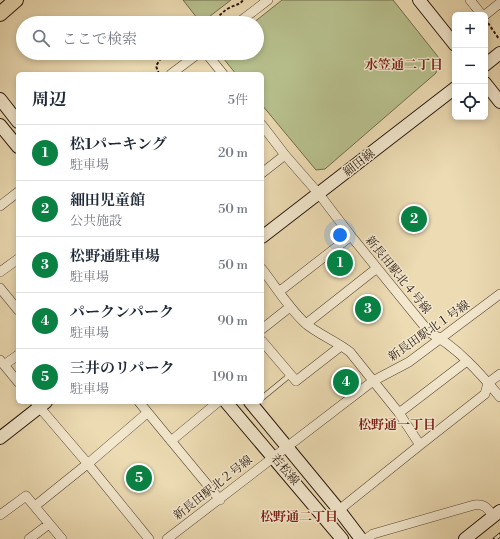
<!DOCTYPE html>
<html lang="ja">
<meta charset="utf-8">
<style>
body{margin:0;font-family:"Libre Bodoni","Noto Serif JP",serif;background:#f6f6f7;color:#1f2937}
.controls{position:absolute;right:12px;top:12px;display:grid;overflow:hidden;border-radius:6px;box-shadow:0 2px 6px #0003}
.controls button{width:36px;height:36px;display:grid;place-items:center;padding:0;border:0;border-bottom:1px solid #e0e1e3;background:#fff;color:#1f2937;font:20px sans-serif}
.you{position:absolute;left:340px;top:235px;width:14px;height:14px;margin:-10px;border:3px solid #fff;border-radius:50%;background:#1a73e8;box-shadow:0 0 0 6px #1a73e833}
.badge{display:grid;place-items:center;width:26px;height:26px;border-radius:50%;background:#0b8043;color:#fff;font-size:13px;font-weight:700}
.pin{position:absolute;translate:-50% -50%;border:2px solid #fff;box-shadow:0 1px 4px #0006}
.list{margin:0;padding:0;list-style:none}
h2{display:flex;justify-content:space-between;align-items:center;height:52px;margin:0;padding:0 16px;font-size:17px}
h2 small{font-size:13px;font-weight:400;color:#747a83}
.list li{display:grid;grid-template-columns:26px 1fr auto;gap:12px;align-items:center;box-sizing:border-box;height:56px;padding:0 16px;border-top:1px solid #e0e1e3}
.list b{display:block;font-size:15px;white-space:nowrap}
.list p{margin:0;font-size:13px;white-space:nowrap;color:#747a83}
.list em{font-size:13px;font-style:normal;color:#747a83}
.icon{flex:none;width:22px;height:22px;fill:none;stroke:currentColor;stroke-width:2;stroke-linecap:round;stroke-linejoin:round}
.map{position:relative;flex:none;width:500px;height:539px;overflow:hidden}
.search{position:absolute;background:#fff;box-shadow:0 2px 6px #0003;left:16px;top:16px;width:248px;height:44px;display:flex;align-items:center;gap:10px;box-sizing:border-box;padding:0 14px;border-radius:22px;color:#747a83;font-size:15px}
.panel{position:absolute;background:#fff;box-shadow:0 2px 6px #0003;left:16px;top:72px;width:248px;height:332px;border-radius:6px}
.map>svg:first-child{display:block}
.green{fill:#b7c08d;stroke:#706c4e}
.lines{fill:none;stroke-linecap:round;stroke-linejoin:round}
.lane-casing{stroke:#5a4938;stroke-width:6}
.street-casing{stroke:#5a4938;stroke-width:10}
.secondary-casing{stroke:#29180f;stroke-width:14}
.primary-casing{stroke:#29180f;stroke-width:16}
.path{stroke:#29180f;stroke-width:2;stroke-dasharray:3 2;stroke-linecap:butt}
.lane{stroke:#f3e8ce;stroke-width:4.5}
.street{stroke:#f3e8ce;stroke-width:9}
.secondary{stroke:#f3e8ce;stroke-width:12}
.primary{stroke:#ecdbb3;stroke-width:14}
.rail-casing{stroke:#29180f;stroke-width:4.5}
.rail{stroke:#f3e8ce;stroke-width:3;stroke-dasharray:9;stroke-linecap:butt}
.labels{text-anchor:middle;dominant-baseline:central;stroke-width:3;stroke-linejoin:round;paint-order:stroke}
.street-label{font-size:12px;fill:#29180f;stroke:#f3e8ce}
.neighbourhood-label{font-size:13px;font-weight:bold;fill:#7a1f14;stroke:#f3e8ce}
</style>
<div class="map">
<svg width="500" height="539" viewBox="0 0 500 539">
<rect width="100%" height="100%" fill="#ecdbb3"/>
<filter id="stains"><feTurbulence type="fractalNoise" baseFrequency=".005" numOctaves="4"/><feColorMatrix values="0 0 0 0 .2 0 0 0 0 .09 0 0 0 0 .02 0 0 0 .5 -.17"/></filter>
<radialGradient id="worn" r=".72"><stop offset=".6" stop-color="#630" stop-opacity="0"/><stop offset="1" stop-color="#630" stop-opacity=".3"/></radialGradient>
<path class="green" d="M183,0H231L201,23Z
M282,0H393L439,58L436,73L325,169L316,170L262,105V74H236L219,53H257V23H253Z"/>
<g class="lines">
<g class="lane-casing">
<path id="lane" d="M262,398L290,375"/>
</g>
<g class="street-casing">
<path id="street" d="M470,0L482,15
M485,15L500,3
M238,23L268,0
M206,53L223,74
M171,74L199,53
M262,125L285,155L319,194L351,236L429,332C457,347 480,373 500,397
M262,173L285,155
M0,206L18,192
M262,269C276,287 288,307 305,323C316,333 336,341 350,352L399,413L420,445L485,394L488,383L500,374
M0,272L18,259
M0,288L18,310
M280,291L351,236
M306,324L377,268
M262,329L290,307
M262,341L296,381L341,346
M0,360L18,382
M4,365L18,355
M35,402L88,464L149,539
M139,402L220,500
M399,413L467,361
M171,441L218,402
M35,506L91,461L147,413
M339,510L420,445
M0,515L26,496L62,539
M29,539L49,524
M167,539L373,381L409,362L500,294
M366,539L373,534L474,505C486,504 487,508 494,517"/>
</g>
<g class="secondary-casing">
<path id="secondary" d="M419,0L455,45
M485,65L500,53
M485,83L500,102
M0,99L18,122
M0,125L18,147
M262,237L455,88
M226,402L342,539
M250,402L339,510L361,539
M0,438L46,402
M465,539L500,511"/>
</g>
<g class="primary-casing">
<path id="primary" d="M0,14L16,0"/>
</g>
<path class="path" d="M213,23C218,17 222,12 229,8C234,5 240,5 243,0
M488,23L499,39
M159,74L156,66L164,53"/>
<use href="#lane" class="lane"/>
<use href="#street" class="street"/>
<use href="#secondary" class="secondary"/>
<use href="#primary" class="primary"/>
<g class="rail-casing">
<path id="rail" d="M495,539L500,535"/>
</g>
<use href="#rail" class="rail"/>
</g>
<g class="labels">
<g class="street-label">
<text transform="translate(359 163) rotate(-38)">細田線</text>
<text transform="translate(398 275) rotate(51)">新長田駅北４号線</text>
<text transform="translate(429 331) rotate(-35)">新長田駅北１号線</text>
<text transform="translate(285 470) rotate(50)">若松線</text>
<text transform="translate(213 488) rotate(-38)">新長田駅北２号線</text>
</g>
<g class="neighbourhood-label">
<text x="404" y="65">水笠通二丁目</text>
<text x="397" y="425">松野通一丁目</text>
<text x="299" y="517">松野通二丁目</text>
</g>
</g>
<rect width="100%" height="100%" filter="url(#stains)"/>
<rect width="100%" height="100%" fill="url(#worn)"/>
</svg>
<div class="controls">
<button>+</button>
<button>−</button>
<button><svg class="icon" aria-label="locate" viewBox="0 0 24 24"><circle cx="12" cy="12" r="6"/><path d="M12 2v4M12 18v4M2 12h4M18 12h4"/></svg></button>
</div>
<div class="you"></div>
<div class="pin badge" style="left:340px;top:263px">1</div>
<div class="pin badge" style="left:414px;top:219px">2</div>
<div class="pin badge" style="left:368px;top:309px">3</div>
<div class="pin badge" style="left:346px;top:382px">4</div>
<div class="pin badge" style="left:139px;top:478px">5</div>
<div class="search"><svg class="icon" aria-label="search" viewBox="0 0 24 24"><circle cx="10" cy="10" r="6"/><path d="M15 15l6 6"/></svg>ここで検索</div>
<section class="panel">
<h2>周辺<small>5件</small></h2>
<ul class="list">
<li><span class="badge">1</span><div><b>松1パーキング</b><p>駐車場</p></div><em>20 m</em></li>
<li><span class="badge">2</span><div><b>細田児童館</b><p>公共施設</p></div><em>50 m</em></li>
<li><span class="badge">3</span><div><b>松野通駐車場</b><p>駐車場</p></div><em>50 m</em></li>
<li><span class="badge">4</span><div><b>パークンパーク</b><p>駐車場</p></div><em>90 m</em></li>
<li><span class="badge">5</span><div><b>三井のリパーク</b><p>駐車場</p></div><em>190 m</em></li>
</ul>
</section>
</div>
